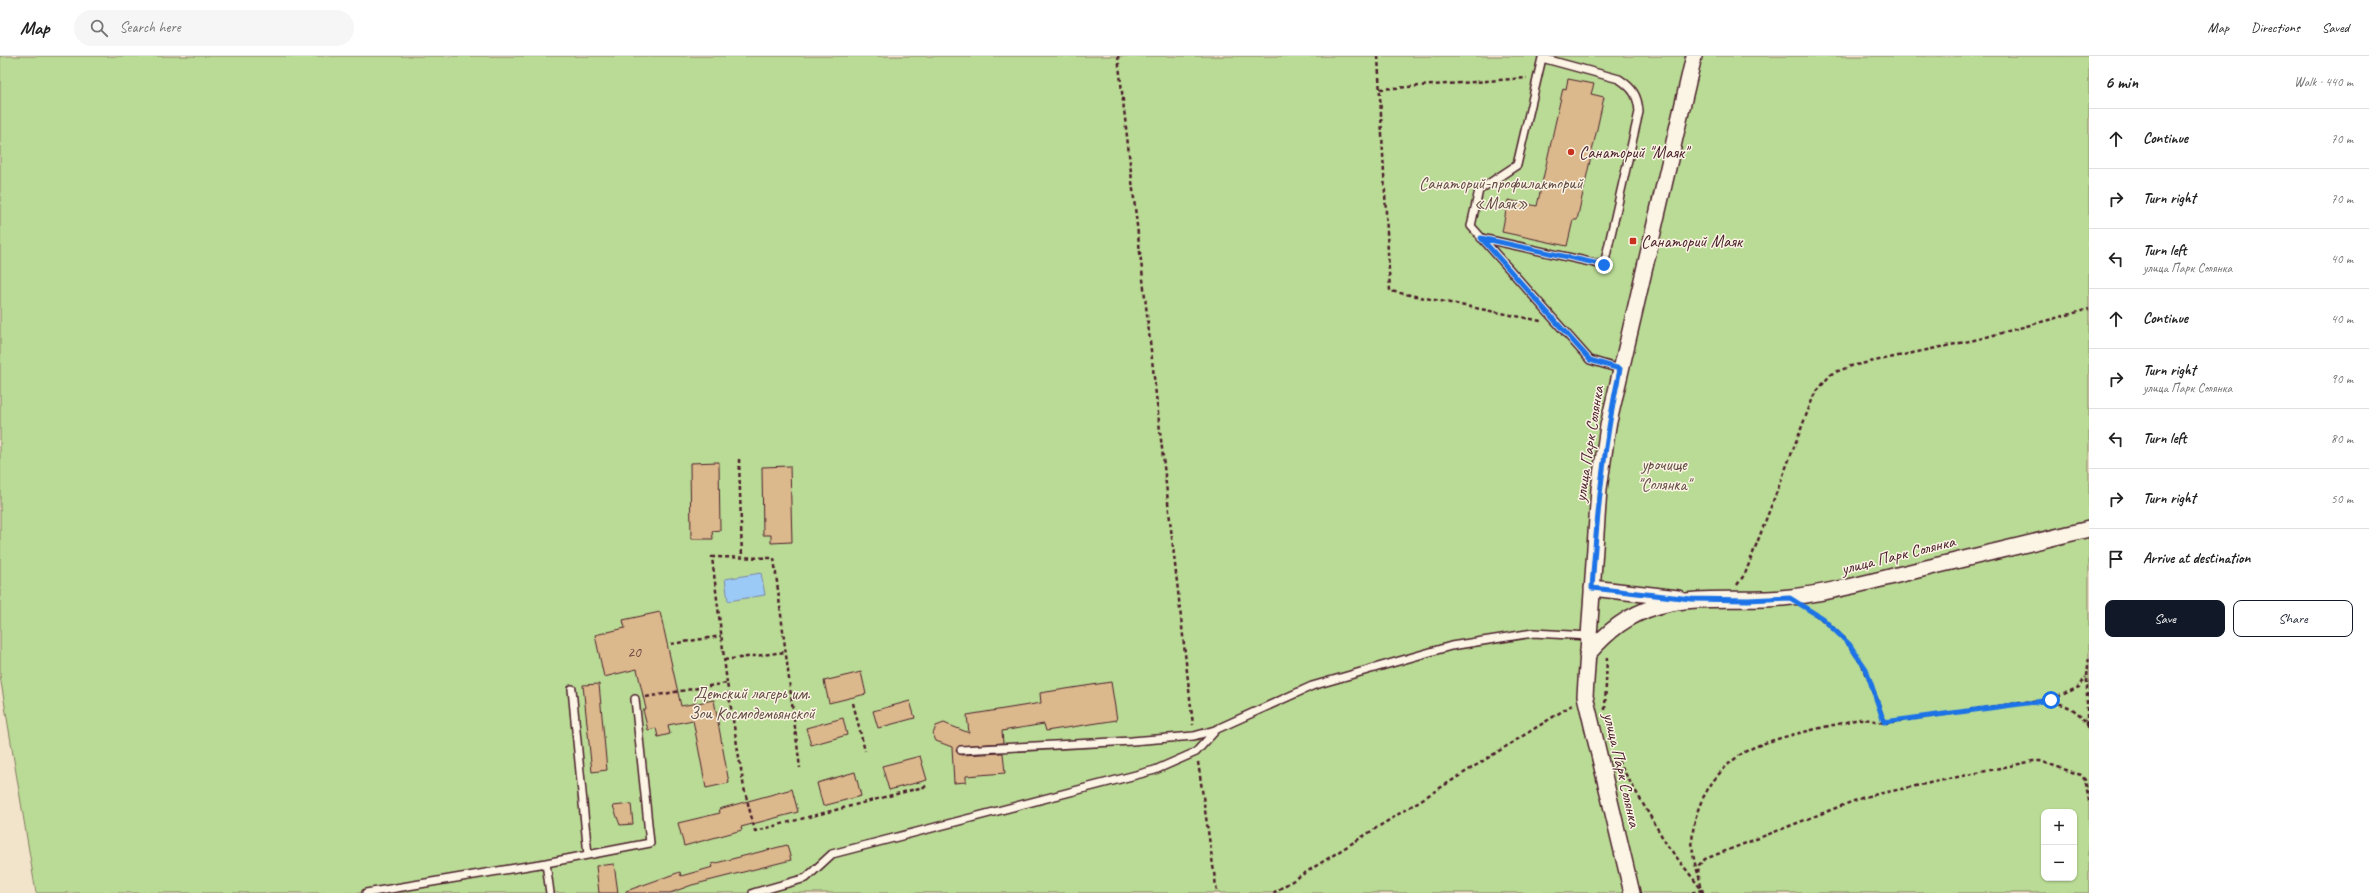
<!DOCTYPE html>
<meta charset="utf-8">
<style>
body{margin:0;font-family:Caveat,sans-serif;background:#f6f6f6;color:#222}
.controls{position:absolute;right:12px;bottom:12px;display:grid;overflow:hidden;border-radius:8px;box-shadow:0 1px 3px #0004}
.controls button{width:36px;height:36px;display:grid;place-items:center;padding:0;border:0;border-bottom:1px solid #e0e0e0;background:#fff;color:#222;font:20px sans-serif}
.stop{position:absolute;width:12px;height:12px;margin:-9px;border:3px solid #1a73e8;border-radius:50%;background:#fff}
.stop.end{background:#1a73e8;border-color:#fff;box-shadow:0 1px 4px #0008}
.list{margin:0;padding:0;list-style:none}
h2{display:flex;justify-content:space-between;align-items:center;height:52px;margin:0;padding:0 16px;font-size:17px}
h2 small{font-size:13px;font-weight:400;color:#767676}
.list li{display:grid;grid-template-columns:26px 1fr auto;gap:12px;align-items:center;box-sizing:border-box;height:60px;padding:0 16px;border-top:1px solid #e0e0e0}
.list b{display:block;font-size:15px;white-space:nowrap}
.list p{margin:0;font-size:13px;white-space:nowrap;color:#767676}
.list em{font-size:13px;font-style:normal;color:#767676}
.actions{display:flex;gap:8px;padding:12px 16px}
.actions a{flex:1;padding:9px 0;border:1px solid #111827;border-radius:8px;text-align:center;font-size:14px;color:#111827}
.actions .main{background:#111827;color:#fff}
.icon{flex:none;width:22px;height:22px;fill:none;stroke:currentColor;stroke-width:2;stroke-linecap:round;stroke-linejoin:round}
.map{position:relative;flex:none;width:2089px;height:837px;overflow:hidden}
header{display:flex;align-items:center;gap:24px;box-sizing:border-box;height:56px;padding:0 20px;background:#fff;border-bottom:1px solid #e0e0e0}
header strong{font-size:19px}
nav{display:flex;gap:22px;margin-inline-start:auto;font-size:14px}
.search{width:280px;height:36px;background:#f6f6f6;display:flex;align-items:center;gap:10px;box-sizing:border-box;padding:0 14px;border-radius:22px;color:#767676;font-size:15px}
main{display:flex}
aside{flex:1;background:#fff}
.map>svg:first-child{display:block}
.green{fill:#badb95;stroke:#827d60;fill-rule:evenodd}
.water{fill:#9ccaf7;stroke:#7b86a5}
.building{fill:#dcb88d;stroke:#4a1f2b}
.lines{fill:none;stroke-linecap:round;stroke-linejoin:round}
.service-casing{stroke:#4a1f2b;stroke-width:10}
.minor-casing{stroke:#4a1f2b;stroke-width:18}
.path{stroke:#4a1f2b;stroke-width:2.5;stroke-dasharray:4 3;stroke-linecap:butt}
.service{stroke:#fcf5e5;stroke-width:7}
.minor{stroke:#fcf5e5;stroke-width:15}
.route{stroke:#1a73e8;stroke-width:5}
.poi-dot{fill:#c8321e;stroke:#fcf5e5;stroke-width:1.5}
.labels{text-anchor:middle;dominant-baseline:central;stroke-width:3;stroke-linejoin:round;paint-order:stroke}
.number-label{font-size:15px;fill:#6e4544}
.poi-label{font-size:17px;fill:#4a1f2b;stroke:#fcf5e5;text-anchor:start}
.park-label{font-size:17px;fill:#664e46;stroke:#fcf5e5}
.street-label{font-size:17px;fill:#4a1f2b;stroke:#fcf5e5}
</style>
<header>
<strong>Map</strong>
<div class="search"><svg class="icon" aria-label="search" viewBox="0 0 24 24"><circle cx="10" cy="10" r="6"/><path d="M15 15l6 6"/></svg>Search here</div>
<nav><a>Map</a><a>Directions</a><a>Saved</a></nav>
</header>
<main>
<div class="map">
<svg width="2089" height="837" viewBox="0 0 2089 837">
<rect width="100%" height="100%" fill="#f2e3cb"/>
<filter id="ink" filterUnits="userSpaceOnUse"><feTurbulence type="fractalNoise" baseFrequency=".025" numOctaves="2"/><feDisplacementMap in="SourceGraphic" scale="8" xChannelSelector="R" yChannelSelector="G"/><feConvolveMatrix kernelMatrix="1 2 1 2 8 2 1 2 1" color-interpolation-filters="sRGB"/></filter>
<g filter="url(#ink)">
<path class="green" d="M0,0H2089V837H36L0,620ZM2044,756H2074V822H2044Z"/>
<path class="water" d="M761,517L765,539L728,545L725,523Z"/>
<path class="building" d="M1568,23L1594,28L1591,38L1604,41L1577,164H1573L1567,190L1502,176L1508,144L1537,150L1563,32L1566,33Z
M719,406L720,474L712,475L713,483H691L690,407Z
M790,410L792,486L771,487V479H763L762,411Z
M660,556L681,650L714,644L729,727L706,732L693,664L668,669L670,678L658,681L656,672L648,674L643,654L646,653L637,613L604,621L595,579L625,572L623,564Z
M861,616L866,638L829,647L824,625Z
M1111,626L1117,664L1046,675L1044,668L1002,675L1003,687L959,690L956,695L961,699L1003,697L1005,717L966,720V726L954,727L952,691L936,685L933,678L936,670L944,667L969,677L967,659L1041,647L1040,637Z
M599,628L607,714L592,716L583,629Z
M910,645L915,662L878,672L873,655Z
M843,662L847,679L811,689L806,672Z
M920,700L927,724L889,734L882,710Z
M855,716L861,740L823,750L817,727Z
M792,733L798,756L741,771L742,774L684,790L678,767L720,757L719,753Z
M631,748L633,768L620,769L613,750Z
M787,789L791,804L692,829L670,837H626V835L680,816L681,820L713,811L712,808Z
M614,808L618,837H599L596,810Z"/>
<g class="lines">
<g class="service-casing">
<path id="service" d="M1481,182L1604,209L1639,56C1638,40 1633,32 1619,23L1542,2L1517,109L1479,134L1471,170L1590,304L1620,313
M572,633L588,799
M961,694L1132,685L1194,680L1215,674
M546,807L550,837
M366,837L546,807L650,787L635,643
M753,837L806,822L832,798L1155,714L1196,696L1217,673L1312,630L1451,590L1533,577L1589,580"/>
</g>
<g class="minor-casing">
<path id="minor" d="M1592,532L1678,542
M1587,599C1608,575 1627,559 1658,550C1702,538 1747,547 1791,541C1834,536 1876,524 1918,514C1975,500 2032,487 2089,473
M1632,837L1585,640L1599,433L1608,370L1694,0"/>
</g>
<path class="path" d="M1118,0L1193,669
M1378,0L1390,235L1541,265
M1380,33L1527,22
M739,403L742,502
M1737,529L1745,518L1814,339L1831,318L1851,310L1979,283L2089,253
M1809,554C1855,584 1869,615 1884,667
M671,588L721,580
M724,604L785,596
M727,627L712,501L774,502L800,712
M646,641L727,627L744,732L755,775L927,730
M2051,644L2079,631L2086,621
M853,647L865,695
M1605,654L1607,601
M2087,669V620L2089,600
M1618,705L1667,789L1702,834L1691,837
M1198,706L1217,837
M1698,817C1681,773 1704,722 1743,697C1763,684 1809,675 1833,669C1841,668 1851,664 1860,663C1867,663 1876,665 1884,667L2033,645C2055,644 2080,650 2089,673
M1273,837L1572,649
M1703,837L1698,817L1699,809L1705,803L1864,741L2033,705H2040L2081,719L2085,724L2089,745"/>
<use href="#service" class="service"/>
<use href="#minor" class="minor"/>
</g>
</g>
<g class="lines" filter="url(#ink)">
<path class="route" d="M1604,209L1481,182L1590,304L1620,313C1604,386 1597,458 1592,532L1691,543L1748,544L1790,542L1822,562L1849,588L1866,613L1884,666L2051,644"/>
</g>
<g class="poi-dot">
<circle cx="1571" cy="96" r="4"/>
<rect x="1629" y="181" width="8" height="8" rx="2"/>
</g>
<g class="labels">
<g class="number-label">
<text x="634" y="596">20</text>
</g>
<g class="poi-label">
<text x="1579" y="96">Санаторий "Маяк"</text>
<text x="1641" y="185">Санаторий Маяк</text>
</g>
<g class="park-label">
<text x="1501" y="127">Санаторий-профилакторий<tspan x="1501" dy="20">«Маяк»</tspan></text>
<text x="1664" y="408">урочище<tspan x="1664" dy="20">"Солянка"</tspan></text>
<text x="752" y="637">Детский лагерь им.<tspan x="752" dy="20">Зои Космодемьянской</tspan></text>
</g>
<g class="street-label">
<text transform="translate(1589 388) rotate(-81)">улица Парк Солянка</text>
<text transform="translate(1898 499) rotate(-14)">улица Парк Солянка</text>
<text transform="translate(1622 714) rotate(77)">улица Парк Солянка</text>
</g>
</g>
</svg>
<div class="controls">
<button>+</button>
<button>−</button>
</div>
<div class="stop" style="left:2051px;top:644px"></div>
<div class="stop end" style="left:1604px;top:209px"></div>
</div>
<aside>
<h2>6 min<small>Walk · 440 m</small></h2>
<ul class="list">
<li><svg class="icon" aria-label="ahead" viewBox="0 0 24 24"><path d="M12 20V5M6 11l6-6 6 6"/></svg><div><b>Continue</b></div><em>70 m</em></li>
<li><svg class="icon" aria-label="right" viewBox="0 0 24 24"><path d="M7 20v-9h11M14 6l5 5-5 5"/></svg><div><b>Turn right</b></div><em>70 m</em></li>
<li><svg class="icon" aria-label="left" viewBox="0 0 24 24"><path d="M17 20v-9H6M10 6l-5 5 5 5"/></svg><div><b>Turn left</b><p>улица Парк Солянка</p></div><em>40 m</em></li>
<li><svg class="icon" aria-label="ahead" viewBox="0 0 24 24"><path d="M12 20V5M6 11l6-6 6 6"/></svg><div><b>Continue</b></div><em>40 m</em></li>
<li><svg class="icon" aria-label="right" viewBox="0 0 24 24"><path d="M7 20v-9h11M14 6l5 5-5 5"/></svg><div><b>Turn right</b><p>улица Парк Солянка</p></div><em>90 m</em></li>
<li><svg class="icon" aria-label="left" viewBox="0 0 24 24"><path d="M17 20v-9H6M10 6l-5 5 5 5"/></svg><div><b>Turn left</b></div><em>80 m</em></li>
<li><svg class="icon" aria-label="right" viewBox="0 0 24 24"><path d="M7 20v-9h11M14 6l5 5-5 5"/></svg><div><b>Turn right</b></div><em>50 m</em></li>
<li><svg class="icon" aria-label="arrive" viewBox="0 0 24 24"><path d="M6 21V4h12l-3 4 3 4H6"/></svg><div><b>Arrive at destination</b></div></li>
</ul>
<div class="actions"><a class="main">Save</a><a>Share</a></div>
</aside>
</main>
